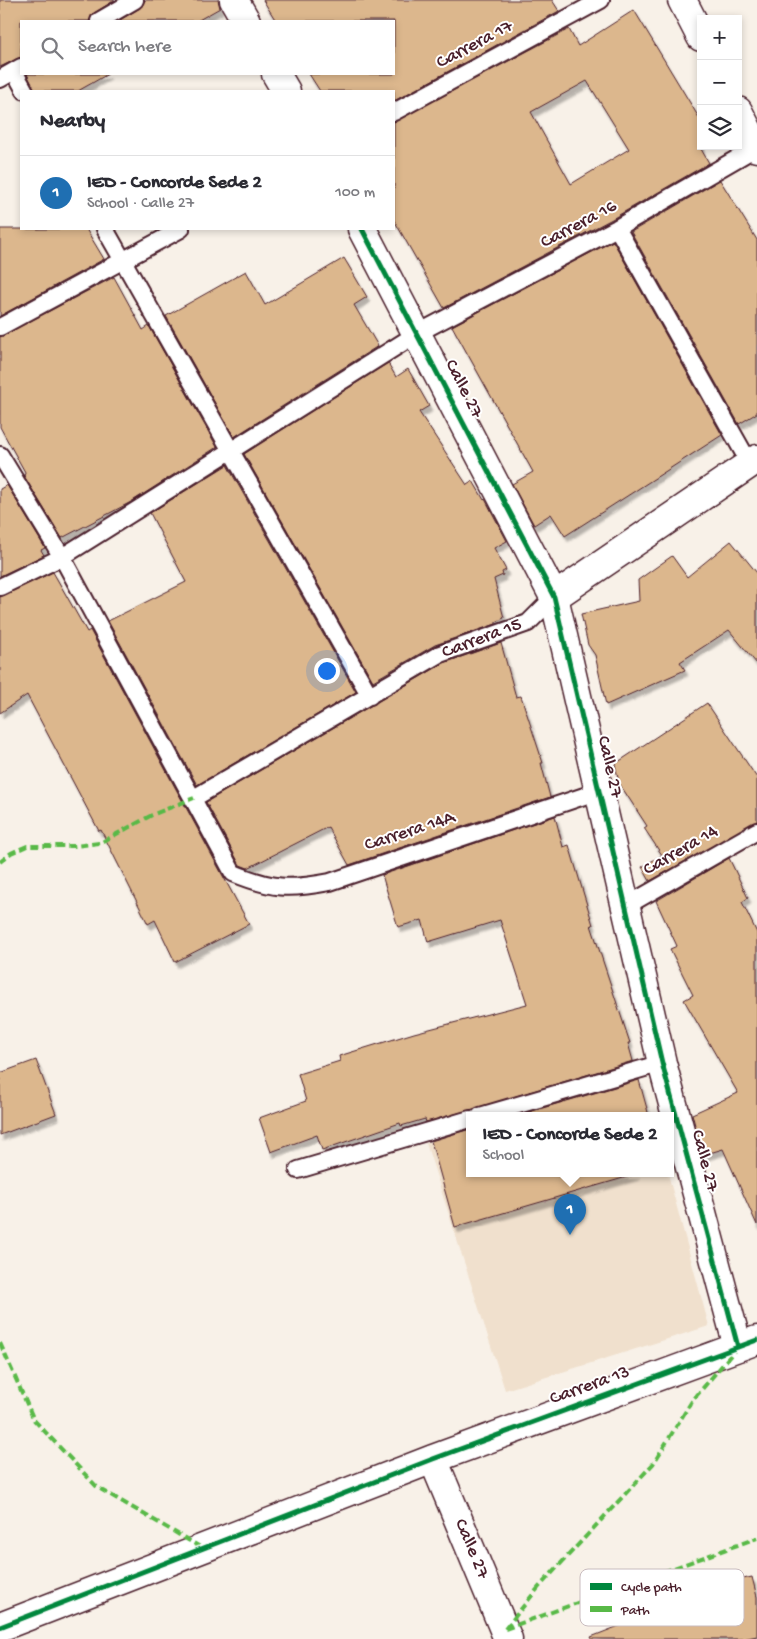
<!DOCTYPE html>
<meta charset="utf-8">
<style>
body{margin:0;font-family:"Gochi Hand",sans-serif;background:#f2f2f3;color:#2b2b33}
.controls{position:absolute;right:15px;top:15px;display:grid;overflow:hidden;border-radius:0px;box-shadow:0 2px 8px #0003}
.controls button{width:45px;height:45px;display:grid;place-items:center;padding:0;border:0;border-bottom:1px solid #e1e1e2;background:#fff;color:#2b2b33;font:25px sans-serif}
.you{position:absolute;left:326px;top:670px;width:18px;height:18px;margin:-12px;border:4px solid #fff;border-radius:50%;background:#1a73e8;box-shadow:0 0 0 8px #1a73e833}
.badge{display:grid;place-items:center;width:32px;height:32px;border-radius:50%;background:#1f6fb2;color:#fff;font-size:16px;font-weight:700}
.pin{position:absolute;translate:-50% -41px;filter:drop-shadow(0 1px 2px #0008)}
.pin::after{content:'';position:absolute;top:26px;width:18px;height:15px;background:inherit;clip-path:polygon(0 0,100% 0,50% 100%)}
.popup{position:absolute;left:466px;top:1112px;width:208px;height:65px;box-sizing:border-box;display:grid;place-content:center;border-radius:0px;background:#fff;filter:drop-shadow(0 1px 4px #0005);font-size:16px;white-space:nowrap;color:#7c7c81}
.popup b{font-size:19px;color:#2b2b33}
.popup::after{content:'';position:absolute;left:50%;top:100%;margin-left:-10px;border:10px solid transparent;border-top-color:#fff}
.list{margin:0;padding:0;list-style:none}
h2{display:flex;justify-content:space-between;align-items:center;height:65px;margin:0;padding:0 20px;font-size:21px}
h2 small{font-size:16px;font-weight:400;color:#7c7c81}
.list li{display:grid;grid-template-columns:32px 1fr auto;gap:15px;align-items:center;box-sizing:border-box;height:75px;padding:0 20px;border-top:1px solid #e1e1e2}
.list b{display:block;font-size:19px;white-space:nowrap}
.list p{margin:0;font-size:16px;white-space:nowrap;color:#7c7c81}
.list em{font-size:16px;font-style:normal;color:#7c7c81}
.icon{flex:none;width:28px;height:28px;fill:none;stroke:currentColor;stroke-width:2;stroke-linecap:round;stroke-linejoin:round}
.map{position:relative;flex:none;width:757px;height:1639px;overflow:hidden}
.search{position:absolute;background:#fff;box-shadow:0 2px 8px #0003;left:20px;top:20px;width:375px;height:55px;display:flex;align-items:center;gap:12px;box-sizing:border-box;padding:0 18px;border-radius:0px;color:#7c7c81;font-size:19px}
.panel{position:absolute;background:#fff;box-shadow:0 2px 8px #0003;left:20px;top:90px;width:375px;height:140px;border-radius:0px}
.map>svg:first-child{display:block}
.built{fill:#f0e0cd}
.building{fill:#dcb78d;stroke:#4a1f2b;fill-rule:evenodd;filter:url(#shadow)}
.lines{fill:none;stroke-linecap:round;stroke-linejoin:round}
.lane-casing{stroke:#4a1f2b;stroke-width:20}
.street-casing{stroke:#4a1f2b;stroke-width:31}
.lane{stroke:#fff;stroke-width:16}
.street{stroke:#fff;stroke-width:28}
.quiet{stroke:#58b947;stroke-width:4;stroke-dasharray:8 4;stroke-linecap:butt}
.cycleway-casing{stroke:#fff;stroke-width:8}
.cycleway{stroke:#00873e;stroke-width:5}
.labels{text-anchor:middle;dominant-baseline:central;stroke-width:4;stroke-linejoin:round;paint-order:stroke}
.street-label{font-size:19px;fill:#4a1f2b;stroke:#fff}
.key{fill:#fff;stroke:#c9bcbf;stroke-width:1}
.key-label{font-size:14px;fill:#4a1f2b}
</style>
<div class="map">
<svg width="757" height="1639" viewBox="0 0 757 1639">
<defs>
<filter id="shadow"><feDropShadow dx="3" dy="5.5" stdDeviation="1" flood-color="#0004"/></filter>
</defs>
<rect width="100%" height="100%" fill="#f8f1e8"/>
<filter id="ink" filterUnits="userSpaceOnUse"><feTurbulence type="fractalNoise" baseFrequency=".02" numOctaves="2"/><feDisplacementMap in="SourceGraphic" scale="10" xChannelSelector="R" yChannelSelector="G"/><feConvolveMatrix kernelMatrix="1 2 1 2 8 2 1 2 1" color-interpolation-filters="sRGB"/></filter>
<g filter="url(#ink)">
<path class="built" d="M470,1130V1174H668L709,1326L505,1390L426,1143Z"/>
<path class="building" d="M0,0H115L94,13L89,21H21V57L0,67Z
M145,0H218L220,8L197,21H118L140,8Z
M263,0H552L559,11L394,101V91H320L309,74H394V21H276Z
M634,10L701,121V149L709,163L612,219L444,308L394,220V122L569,29L578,46ZM587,81L629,149L571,184L531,112Z
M27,74H108L78,91H35Z
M720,180L757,240V413L739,424L631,232Z
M0,229H86L104,259L0,316Z
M613,241L722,435L565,536L551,514L534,525L512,484L533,472L452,326Z
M344,258L367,297L354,305L378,346L234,437L166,316L246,271L265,305Z
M114,277L143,330L149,326L217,447L131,502L62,538L24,476L25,472L0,427V337Z
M388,363L396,377L408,369L429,406L419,412L467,485L473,481L484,500L485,499L507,541L494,548L506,570L502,572L503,575L494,579L504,618L496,622V624L435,645L373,681L244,454Z
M227,465L356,692L197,785L108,621L186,582L150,513Z
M7,485L45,548L41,550L44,555L0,576V489Z
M731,541L757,573V664L729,630L680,662L685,670L606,705L595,655L588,645L581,614L639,601L638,580L672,556L687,577Z
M53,572L87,632L90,630L249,924L175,962L155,920L148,924L101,830L99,831L27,695L0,713V597Z
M501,643L516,697L521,696L543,763H541L550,797L349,865L328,827L248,868L240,865L206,802L444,663Z
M707,703L757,778V821L650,881L642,867L662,855L644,828L647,826L619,783L615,764Z
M555,816L563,847L569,845L593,925H591L630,1043H628L633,1061L473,1109L426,1122L425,1119L401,1126L400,1123L322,1150L317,1135L271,1152L259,1118L306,1101L298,1074L340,1061L339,1056L414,1033L527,1004L500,920L428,942L422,920L398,927L382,875Z
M729,858L748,898L742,902L757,933V1225L723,1149L703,1155L692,1114L738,1093L684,1000L693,995L670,949L677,946L656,901Z
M36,1060L56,1114L0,1135V1073Z
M639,1080L649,1116H515Z
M470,1129V1174H637L455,1227L431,1141Z
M752,1577L757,1597V1636L743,1639H592L591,1637L730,1582Z"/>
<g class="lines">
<g class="lane-casing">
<path id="lane" d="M99,21L135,0
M14,71L25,91
M0,79L21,67
M394,112L601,0
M617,228L750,464
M105,229L370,696
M0,327L181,229
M0,455L62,557L233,873C272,889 288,890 330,882L599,791
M0,587L62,557L418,333L617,228L757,147
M194,798L440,654L528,623L554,597
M626,906L757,831
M480,1116L662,1063
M298,1170L470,1119"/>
</g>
<g class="street-casing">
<path id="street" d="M234,0L246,21
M682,0L701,37
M276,74L286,91
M738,111L757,148
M362,229L554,597L662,1063L738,1347
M554,597L757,459
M433,1459L508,1639
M0,1627L433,1459L757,1340"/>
</g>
<use href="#lane" class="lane"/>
<use href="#street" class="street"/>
<path class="quiet" d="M0,862L11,853L27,846H75L100,843L152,815L194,798
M0,1343L34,1420L97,1487L202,1548
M505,1629L539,1587L653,1464L692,1401L735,1350
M505,1629L757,1538"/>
<g class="cycleway-casing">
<path id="cycleway" d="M362,229L554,597L662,1063L738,1347
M0,1627L433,1459L757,1340"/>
</g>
<use href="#cycleway" class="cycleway"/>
</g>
</g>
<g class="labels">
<g class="street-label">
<text transform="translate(475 45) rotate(-28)">Carrera 17</text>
<text transform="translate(579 225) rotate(-28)">Carrera 16</text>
<text transform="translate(463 389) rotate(63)">Calle 27</text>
<text transform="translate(482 639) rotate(-21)">Carrera 15</text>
<text transform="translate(609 767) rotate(77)">Calle 27</text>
<text transform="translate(410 832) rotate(-18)">Carrera 14A</text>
<text transform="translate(681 851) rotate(-30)">Carrera 14</text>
<text transform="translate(704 1161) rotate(75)">Calle 27</text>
<text transform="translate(590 1386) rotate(-20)">Carrera 13</text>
<text transform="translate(471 1549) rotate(67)">Calle 27</text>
</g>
</g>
<rect x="580" y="1569" width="164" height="57" rx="8" class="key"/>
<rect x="590" y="1583" width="22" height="7" fill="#00873e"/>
<rect x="590" y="1606" width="22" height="6" fill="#58b947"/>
<g class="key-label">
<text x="621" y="1591">Cycle path</text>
<text x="621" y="1614">Path</text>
</g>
</svg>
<div class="controls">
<button>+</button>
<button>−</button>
<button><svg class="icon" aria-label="layers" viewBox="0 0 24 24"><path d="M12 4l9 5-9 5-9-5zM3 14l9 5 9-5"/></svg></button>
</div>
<div class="you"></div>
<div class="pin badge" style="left:570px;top:1235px">1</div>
<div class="popup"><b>IED - Concorde Sede 2</b>School</div>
<div class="search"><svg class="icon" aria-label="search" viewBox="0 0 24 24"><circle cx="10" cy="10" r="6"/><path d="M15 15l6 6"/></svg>Search here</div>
<section class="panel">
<h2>Nearby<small></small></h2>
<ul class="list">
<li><span class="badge">1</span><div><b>IED - Concorde Sede 2</b><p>School · Calle 27</p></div><em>100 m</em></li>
</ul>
</section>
</div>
